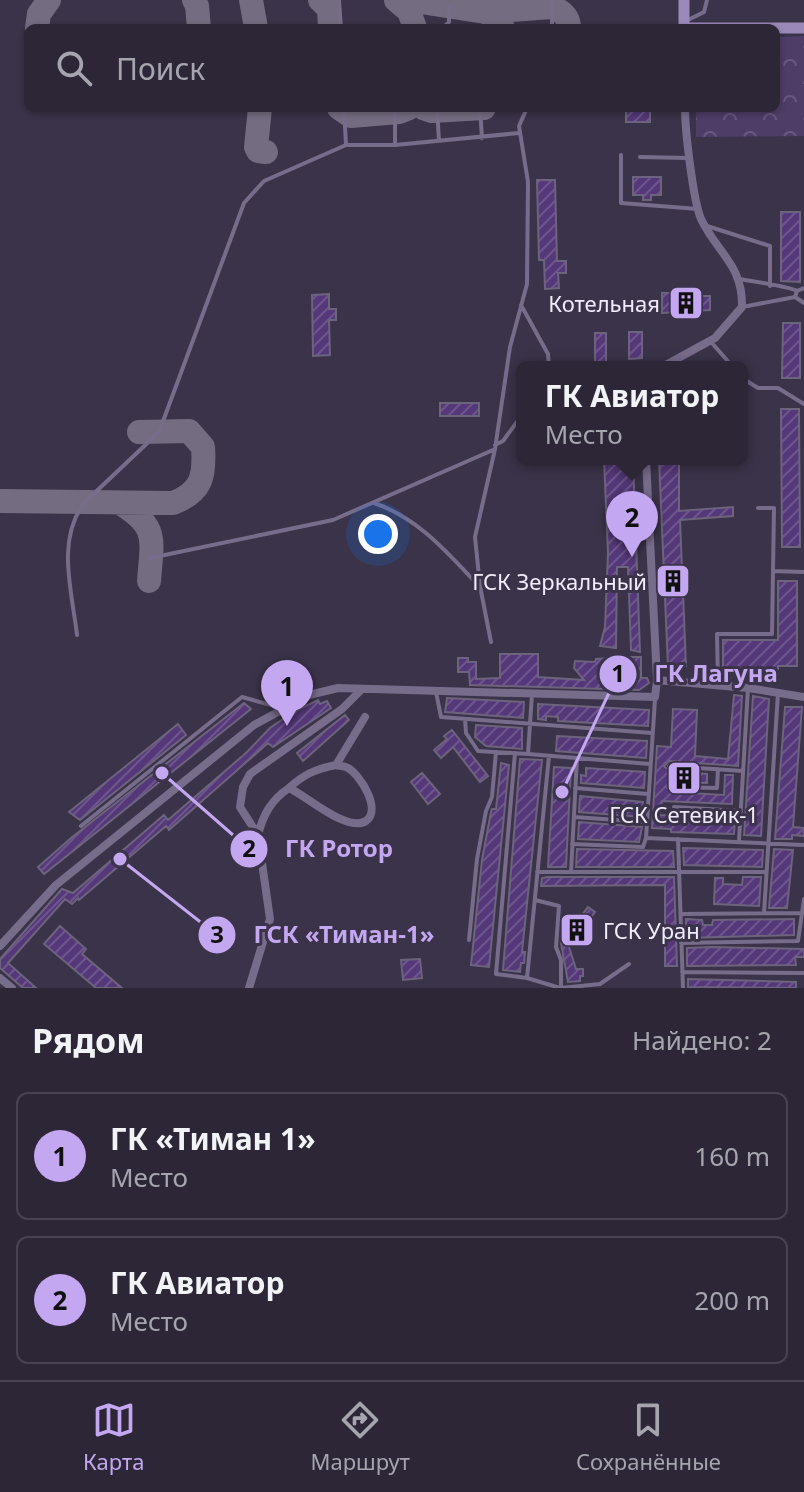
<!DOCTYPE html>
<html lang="ru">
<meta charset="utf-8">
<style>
body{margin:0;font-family:"Noto Sans",sans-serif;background:#342e3f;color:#f1f3f6}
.you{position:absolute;left:378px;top:534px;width:28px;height:28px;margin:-20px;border:6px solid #fff;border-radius:50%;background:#1a73e8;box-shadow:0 0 0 12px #1a73e833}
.badge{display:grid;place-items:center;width:52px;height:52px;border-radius:50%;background:#c4a7f1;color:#111;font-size:26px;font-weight:700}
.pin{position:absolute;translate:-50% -66px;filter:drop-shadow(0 2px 4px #0008)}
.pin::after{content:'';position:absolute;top:42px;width:28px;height:24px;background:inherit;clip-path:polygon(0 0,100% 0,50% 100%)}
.popup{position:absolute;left:516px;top:361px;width:232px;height:104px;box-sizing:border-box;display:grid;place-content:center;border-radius:12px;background:#2c2637;filter:drop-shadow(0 2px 6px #0005);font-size:26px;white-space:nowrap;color:#a6a5ad}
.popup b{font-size:30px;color:#f1f3f6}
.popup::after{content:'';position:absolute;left:50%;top:100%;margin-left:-16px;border:16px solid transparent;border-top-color:#2c2637}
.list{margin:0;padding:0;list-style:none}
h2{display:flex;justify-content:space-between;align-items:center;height:104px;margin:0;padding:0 32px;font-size:34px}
h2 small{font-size:26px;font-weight:400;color:#a6a5ad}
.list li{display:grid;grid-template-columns:52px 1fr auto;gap:24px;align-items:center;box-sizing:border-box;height:128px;margin:0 16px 16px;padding:0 16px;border:2px solid #484352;border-radius:12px}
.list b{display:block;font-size:30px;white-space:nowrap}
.list p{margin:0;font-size:26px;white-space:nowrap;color:#a6a5ad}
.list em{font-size:26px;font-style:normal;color:#a6a5ad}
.icon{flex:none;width:44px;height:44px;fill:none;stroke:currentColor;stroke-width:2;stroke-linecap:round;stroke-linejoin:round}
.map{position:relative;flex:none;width:804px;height:988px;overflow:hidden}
.search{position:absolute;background:#2c2637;box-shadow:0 2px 6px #0004;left:24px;right:24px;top:24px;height:88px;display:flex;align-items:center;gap:20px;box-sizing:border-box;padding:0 28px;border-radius:12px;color:#a6a5ad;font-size:30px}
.sheet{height:392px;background:#2c2637}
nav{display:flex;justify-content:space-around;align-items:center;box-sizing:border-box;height:112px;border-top:2px solid #484352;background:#2c2637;font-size:22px;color:#a6a5ad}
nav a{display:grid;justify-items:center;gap:4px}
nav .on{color:#c4a7f1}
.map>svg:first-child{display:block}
.forest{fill:url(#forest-crowns)}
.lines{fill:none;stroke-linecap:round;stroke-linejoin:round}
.taxiway{stroke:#746c80;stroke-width:24}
.building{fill:url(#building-hatch);stroke:#6c637c;stroke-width:2}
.lane{stroke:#786c8b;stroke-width:4}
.street{stroke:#786c8b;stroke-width:8}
.secondary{stroke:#9b89ba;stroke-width:11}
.labels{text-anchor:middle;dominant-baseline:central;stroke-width:6;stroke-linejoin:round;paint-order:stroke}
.poi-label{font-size:22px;fill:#f1ecfb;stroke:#3b3349;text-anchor:end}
.leader{fill:none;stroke:#c4a7f1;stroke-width:3}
.callout-dot{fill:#c4a7f1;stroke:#3b3349;stroke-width:3}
.mark-label{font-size:24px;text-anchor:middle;font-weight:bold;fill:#111}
.callout-label{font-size:24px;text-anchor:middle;font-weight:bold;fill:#c4a7f1;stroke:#3b3349;stroke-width:6;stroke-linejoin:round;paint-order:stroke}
</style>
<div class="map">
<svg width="804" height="988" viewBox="0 0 804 988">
<defs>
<pattern id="forest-crowns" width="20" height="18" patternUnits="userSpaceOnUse" patternTransform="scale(2)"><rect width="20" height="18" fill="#4e3d67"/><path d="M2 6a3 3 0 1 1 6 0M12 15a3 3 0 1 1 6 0" fill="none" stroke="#68597e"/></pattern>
<pattern id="building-hatch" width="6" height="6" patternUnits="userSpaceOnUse" patternTransform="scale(2)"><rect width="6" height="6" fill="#543879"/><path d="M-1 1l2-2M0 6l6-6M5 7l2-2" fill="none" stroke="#6d558d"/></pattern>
</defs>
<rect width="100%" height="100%" fill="#3b3349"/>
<path class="forest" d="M804,36V136L696,137V108H776V37Z"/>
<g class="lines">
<path class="taxiway" d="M194,0L197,6L199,28
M251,0L256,28
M320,0L329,9L330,28
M396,0L409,11L415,28
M408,0L485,12L495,16L503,28
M485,12L552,7C562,11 569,17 569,28
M37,28L39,14L49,0
M260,108L256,147L258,151L266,152
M339,108L351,116L399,112L409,108
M423,108L432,111L484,108
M0,501L173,503C202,492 205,476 203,447L189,431L139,432
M120,503C159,527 152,539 149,581"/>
</g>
<path class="building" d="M626,108H650V122H626Z
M633,177H661V195H651V200H643V195H633Z
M537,180H555L557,261H566V273H558L559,288L545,289L544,260H539Z
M781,212H800V282L781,281Z
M662,293H672V296H710V310L662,313Z
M329,294V309H336V320H329L330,355L313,356L312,295Z
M783,323H800V378H782Z
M629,332H642V358L629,359Z
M595,333H606V367H595Z
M440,403H479V416H440Z
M781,409H799L800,547H782Z
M604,459H633L640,652L631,650L628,567H617L616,648L600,646L605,627L608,553Z
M659,459H679V511L733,507V516L680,520L686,666L668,667Z
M778,581H797V666H778V669H723V640H778Z
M500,654H538V677L584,680L574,668L575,661L595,662L596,659L610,658V663L631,662V657H641V678H647L649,683L639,690L470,685L469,672H458V658H468V662H476V679L500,678Z
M734,695L742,696L738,766L669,761L664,766L669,771L707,774V783L670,782L667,788L672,792L724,795L725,775H733L732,804L662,801L659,815L735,819L734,834L671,832V829L652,828L657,746L671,747L673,709L697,710L695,756L728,759Z
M753,696L769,699L761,836L744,835Z
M447,698L524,702L523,718L445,712Z
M318,700L320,704L327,701L331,708L273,747L268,743L169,830L166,826L79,900L78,898L72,904L65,899L8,963L36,988H23L0,968V959L62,889L73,893L164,815L168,820L246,753L270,728L293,712Z
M244,703L251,709L44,874L38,867L71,838Z
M538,704L649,710L648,726L558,721V717L546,716V720L538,719Z
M785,707H802L793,827L804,828V836L792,835V839H775Z
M345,715L349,720L303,761L297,753Z
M178,724L186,735L80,820L69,812Z
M476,725L522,728V749L486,746L475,737Z
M452,730L488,776L480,782L453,747L441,758L434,750L447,739L444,736Z
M557,736L647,741L646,758L556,751Z
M520,759L542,760L522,952H525L524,963H521L520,972L503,970Z
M501,763L509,765L489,967L471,965L482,860L491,812L492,809H496Z
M554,767L571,768L566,867H548Z
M586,768L645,772L644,788L581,783V775L586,776Z
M422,773L440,794L428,804L411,782Z
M580,796L643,802L642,817L579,812Z
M579,822L642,827L639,842L578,839Z
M683,848L763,850L762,867L684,865Z
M577,849L673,851L674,867H576Z
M774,849L793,850L787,908H769Z
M674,877L677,966H665V885L541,886L542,878L547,877Z
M743,877H761L759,906L714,904L715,878H723V884L742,885Z
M588,907L595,912L569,947L576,969H583V976H580V981L568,982L561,943Z
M686,919L702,920L703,925H712L713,920L794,919V935L686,938Z
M60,926L86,949L82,954L122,988H96L44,944Z
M712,947L804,949V957H795L796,965L687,966V948Z
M420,959L422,978L403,980L401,960Z
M688,979L796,982V988L688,987Z"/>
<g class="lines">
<path class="lane" d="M339,0L341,28
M686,21L704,12L707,0
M443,28L449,22V7
M548,28L552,24V0
M437,108L439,141
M480,108L482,138
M346,145H395L519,133
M395,145V108
M621,155V203L698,209
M640,157L688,158
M707,226L770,246V286
M740,279C754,282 788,286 797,291L804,288
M795,297L804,303
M521,305L548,354L549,367
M742,307L795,297L797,291
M711,342L733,367
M742,378L758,388H778L804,404
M495,445L503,441L522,415
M374,503C418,518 447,552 478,585
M150,558L333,520L493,450
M773,571L804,572
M77,635C72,591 56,541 84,503L159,432L244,203L264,181L346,145L344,108
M491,642L480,586L475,537L495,449L510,347L527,284L528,182L519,126L527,108
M718,683L717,634H772L774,508H758
M436,692L441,717L652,733
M532,694L528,754L650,764
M655,699L646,838L804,845
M465,719L466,733L478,751L528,754
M515,753L496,974L527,978L549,756
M669,766L743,771
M672,787L717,788L718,769
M575,788L648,794
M674,807L741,811
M574,817L646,822
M81,826L242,697L281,708
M678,839L683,988
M739,841L748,688
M572,844L643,847L646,838
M537,872H766
M571,872L577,758
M535,900L559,906L556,947L561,960V988
M764,913L778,693
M681,914L802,913
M469,940L477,859L486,811L492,797L496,752
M681,943L798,941L804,899
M682,972L804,973
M527,978L560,988
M561,988L600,984L629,964"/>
<path class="street" d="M662,367L715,338L742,307C743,265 718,254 701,219C693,200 685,130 685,108
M657,680L748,688L804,697
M289,788C304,774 316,769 336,765
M258,835L240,807L243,787L250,774L342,709L362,689
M0,946L56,885L254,725L309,695L338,688L655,697L657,680L646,459
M0,978L12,988
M249,988L270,919L258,835C263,815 271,800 289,788C307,796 347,833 366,821C382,809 360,775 348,768C344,766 340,766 336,765L365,717"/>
<path class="secondary" d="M684,0V28H804"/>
</g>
<defs>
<g id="building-square" transform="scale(1.8)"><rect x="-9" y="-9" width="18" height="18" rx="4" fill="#c4a7f1" stroke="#3b3349"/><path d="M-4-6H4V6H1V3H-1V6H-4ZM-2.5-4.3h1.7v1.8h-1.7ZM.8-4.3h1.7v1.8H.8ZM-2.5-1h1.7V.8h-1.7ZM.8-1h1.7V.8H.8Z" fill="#111"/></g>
</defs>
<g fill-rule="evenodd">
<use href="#building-square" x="686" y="303"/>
<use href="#building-square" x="673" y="581"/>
<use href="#building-square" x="684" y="778"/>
<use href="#building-square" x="577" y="930"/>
</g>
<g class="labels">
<g class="poi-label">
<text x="660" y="303">Котельная</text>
<text x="647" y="581">ГСК Зеркальный</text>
<text x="684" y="814" text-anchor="middle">ГСК Сетевик-1</text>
<text x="603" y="930" text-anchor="start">ГСК Уран</text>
</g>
</g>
<path class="leader" d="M562 792L618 674M162 773L249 849M120 859L217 935"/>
<g class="callout-dot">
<circle cx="562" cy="792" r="8"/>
<circle cx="162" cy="773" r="8"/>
<circle cx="120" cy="859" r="8"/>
<circle cx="618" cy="674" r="20"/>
<circle cx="249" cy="849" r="20"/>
<circle cx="217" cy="935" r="20"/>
</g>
<g class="mark-label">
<text x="618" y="682">1</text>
<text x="249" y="857">2</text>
<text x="217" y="943">3</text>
</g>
<g class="callout-label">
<text x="716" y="682">ГК Лагуна</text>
<text x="339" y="857">ГК Ротор</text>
<text x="344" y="943">ГСК «Тиман-1»</text>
</g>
</svg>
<div class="you"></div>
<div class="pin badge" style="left:287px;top:726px">1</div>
<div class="pin badge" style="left:632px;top:557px">2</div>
<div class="popup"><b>ГК Авиатор</b>Место</div>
<div class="search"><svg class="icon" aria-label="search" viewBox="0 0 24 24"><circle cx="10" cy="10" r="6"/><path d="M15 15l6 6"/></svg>Поиск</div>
</div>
<section class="sheet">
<h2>Рядом<small>Найдено: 2</small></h2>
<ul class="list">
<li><span class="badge">1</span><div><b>ГК «Тиман 1»</b><p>Место</p></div><em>160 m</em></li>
<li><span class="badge">2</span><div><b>ГК Авиатор</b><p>Место</p></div><em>200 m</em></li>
</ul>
</section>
<nav>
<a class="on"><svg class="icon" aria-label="map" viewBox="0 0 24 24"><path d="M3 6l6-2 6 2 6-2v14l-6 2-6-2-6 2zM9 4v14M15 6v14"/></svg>Карта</a>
<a><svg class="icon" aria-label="directions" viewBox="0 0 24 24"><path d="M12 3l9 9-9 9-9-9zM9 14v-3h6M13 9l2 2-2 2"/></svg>Маршрут</a>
<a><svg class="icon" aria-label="saved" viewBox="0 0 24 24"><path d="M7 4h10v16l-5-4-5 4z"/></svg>Сохранённые</a>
</nav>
